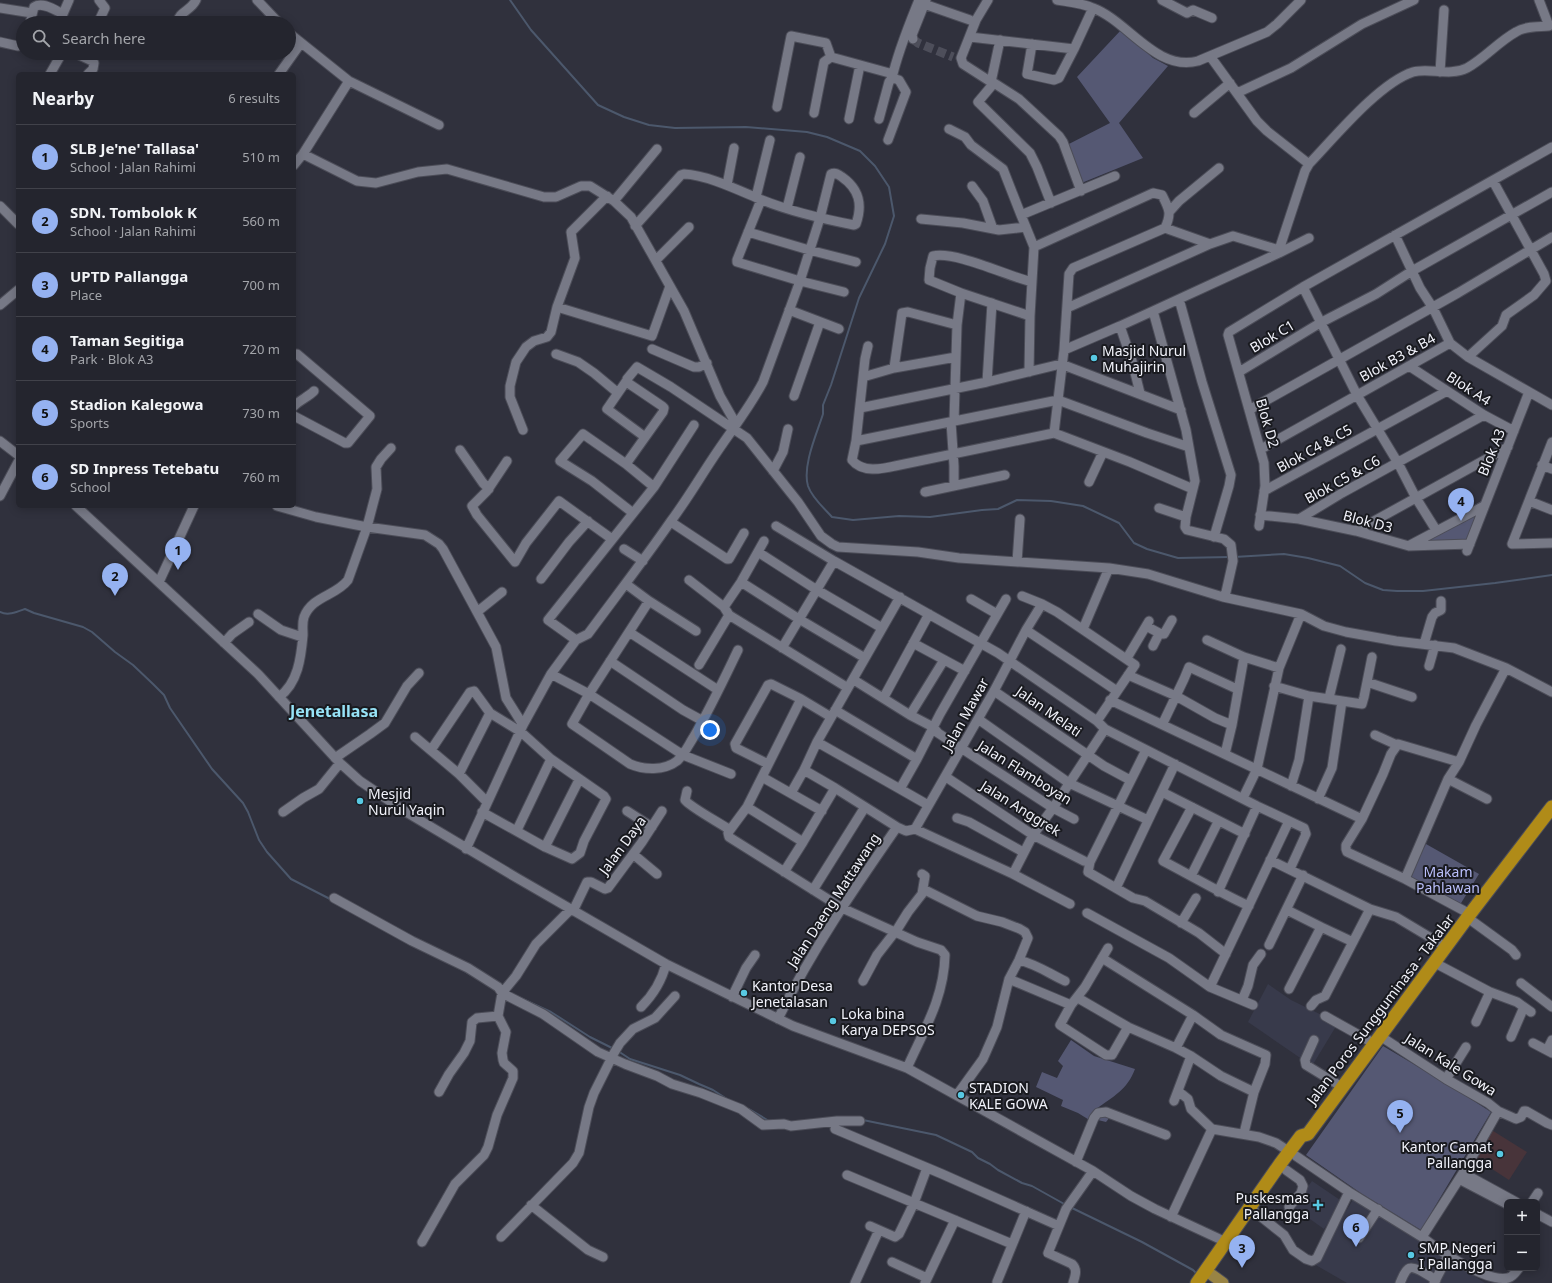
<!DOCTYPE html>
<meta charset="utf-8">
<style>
body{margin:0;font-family:"Noto Sans",sans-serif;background:#2c2d36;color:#f1f3f6}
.controls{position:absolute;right:12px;bottom:12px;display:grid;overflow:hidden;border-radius:6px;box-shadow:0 2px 10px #0003}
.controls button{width:36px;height:36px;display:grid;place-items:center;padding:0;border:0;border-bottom:1px solid #41424a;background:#24252e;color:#f1f3f6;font:20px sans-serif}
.you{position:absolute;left:710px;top:730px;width:14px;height:14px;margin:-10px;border:3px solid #fff;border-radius:50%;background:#1a73e8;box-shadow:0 0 0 6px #1a73e833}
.badge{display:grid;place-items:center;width:26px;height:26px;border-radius:50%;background:#95b2f1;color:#111;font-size:13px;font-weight:700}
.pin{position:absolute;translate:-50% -33px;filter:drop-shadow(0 1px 2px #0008)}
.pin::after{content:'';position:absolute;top:21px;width:14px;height:12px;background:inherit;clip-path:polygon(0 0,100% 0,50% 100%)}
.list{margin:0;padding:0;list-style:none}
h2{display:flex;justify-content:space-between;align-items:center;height:52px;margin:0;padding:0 16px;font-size:17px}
h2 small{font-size:13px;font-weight:400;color:#a3a5aa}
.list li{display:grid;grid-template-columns:26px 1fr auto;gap:12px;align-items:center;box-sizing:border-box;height:64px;padding:0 16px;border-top:1px solid #41424a}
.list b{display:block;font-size:15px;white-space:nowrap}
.list p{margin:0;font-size:13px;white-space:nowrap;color:#a3a5aa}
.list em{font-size:13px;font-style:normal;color:#a3a5aa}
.icon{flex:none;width:22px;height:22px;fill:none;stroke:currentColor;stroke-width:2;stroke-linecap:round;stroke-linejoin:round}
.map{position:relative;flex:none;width:1552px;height:1283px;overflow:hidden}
.search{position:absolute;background:#24252e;box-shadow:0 2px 10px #0003;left:16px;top:16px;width:280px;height:44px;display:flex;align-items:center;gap:10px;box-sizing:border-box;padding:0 14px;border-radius:22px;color:#a3a5aa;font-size:15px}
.panel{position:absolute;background:#24252e;box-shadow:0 2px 10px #0003;left:16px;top:72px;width:280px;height:436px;border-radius:6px}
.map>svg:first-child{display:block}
.commercial{fill:#48343a}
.built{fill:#383a4b}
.green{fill:#555873}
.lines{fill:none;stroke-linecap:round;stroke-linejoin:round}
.stream{stroke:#4c586c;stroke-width:2}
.minor-tunnel{stroke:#4d4e5a;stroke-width:9;stroke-dasharray:9 4.5;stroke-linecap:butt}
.minor-casing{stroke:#4c4d58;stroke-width:11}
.major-casing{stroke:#4c4d58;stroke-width:13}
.highway-casing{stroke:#4c4d58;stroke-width:15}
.minor{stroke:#777986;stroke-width:9}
.major{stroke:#998444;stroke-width:11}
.highway{stroke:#b08b18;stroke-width:13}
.poi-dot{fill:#58c9e3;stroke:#191a1f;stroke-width:1.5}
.labels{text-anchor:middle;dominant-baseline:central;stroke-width:4;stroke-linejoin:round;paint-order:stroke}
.street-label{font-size:14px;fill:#f2f3fb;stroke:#191a1f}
.poi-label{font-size:14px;fill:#f2f3fb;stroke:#191a1f;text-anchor:start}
.park-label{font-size:14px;fill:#babffb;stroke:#191a1f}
.quarter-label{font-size:16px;font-weight:bold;fill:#97e3f7;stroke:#191a1f}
</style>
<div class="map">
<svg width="1552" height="1283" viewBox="0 0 1552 1283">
<rect width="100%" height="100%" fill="#30313d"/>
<path class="commercial" d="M1490,1129L1527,1152L1509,1180L1472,1156Z"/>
<path class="built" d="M1268,984L1291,1000L1338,1023L1312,1066L1248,1022Z
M1312,1181L1343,1202L1324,1229L1293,1207Z
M1354,1198L1399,1229L1437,1252L1442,1258L1451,1261L1485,1283H1347L1314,1264Z"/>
<path class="green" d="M1121,30L1153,58L1168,66L1119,123L1143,158L1079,184L1063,147L1110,123L1077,77Z
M1483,500L1467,541L1412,542Z
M1426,844L1479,874L1458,908L1406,878Z
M1071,1040L1094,1056L1135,1069C1127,1090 1114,1096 1096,1109L1111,1116L1106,1122L1094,1119L1091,1121L1078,1113L1061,1106L1063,1100L1036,1087L1042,1072L1057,1078L1063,1066L1058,1061Z
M1383,1046L1449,1085L1491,1112L1421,1230L1362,1194L1306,1155Z"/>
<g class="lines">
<path class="stream" d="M510,0L531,30L598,105L624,117L649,125L675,128L746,127L807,132L827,137L860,151L875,166L889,187L894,216L885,244L859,298L831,385L823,405V414C817,433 802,466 808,486C812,498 824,508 832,517L853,520L899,516L930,517L982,510L998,509L1017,500L1051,501L1083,506L1119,523L1134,543L1147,549L1178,558L1230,557
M1234,557L1284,554L1308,558L1340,566L1365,583L1383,590L1397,591H1423L1495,583L1552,575
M0,612C8,616 17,612 25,609L34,613L83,627L92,632L115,652L133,665L153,684L164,695L170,708L212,769L243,803L248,812L259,840L267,852L291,879L332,900
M461,969L471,975
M516,996L551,1012L590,1037L614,1049
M618,1051L630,1059L680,1075L699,1084L713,1090L727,1099
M749,1109L769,1121
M863,1120L936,1135L972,1152L978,1158L990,1164L998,1170L1022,1183L1032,1186L1066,1205
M1070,1207L1142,1242L1193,1270L1197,1274"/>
<path class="minor-tunnel" d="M913,39L918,43L953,57"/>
<g class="minor-casing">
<path id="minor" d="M257,0L279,23
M988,0L976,20L961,58L963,64L991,82L1000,40
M1057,0C1069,2 1082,3 1093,8C1128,21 1156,72 1198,61L1267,32L1277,24L1301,0
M1162,0L1187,13L1193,10L1212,18
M924,4L970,20
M0,8L32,13
M30,23L34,7C42,1 55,10 63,14
M59,23L69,0
M98,23L105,8L99,0
M177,23C179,11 191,11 196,0
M289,33L349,81L439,125
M970,37L1074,49L1093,8
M913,39L912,35L926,0
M0,42L18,46L23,42
M1032,44L1027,74L1054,80L1059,78L1074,49
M75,53L92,61L94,63L93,69L88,74
M1210,56L1257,121L1267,131L1309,164
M1440,72L1444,10
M50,74L62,53
M279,74L301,43
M1237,93L1291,68L1362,24L1414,0
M777,107L791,36L826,43L831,57L893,74
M814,113L824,62L831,57
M1194,113L1230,83
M849,119L860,65
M879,119L889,82L892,78
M949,129L965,137L971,145L1003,169L1021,215
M888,140L906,92L899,80L892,78C898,51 909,25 919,0
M303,154L357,181L376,183L418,172L447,169L544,197H556L581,186H590L614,201L631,217L684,311L720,396L736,424
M294,165L303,154L349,81
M727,185L734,148
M972,186L983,201L993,229
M756,197L770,140
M761,200L737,260V262L800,281L844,292
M614,201L657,149
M1051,203L1037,167L1030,153L978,102L994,83L1019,99L1059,136L1063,142L1081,191
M0,206L18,224
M787,208L800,157
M1170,211L1179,201L1219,168
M921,219L963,223L999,230L1026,227
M748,232L809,250L856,262
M1395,235L1420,288L1433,308L1450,343L1468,357L1552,405
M1210,244L1233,236L1279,250V253L1309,238
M1034,247L1021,215L1115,176
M1279,250L1305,171L1309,164C1334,138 1379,83 1413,72C1429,67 1449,77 1467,68C1485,58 1498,42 1516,32C1525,26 1538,27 1549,26L1539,0
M656,260L689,227
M1303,287L1357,395L1398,463L1416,498L1436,530
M961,293L929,280L930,268L933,256C956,251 1007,276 1032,282
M1179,299L1202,382L1231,475L1229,486L1214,537
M0,305L18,290
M557,307L652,336L670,286
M789,310L839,329
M1030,316L1034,247L1153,193L1162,195C1169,209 1172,213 1165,228
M652,349L694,367H699L707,363
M1064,350L1069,274L1073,268L1165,228L1210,244L1067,308
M556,354L578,362L594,373L618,393
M956,357L894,368L902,313L908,312L957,325
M1468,357L1502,326L1506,315L1534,295L1546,281L1544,274L1493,181
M1409,366L1484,415L1514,431
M894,368L863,377L856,441L852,460C862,473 882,469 895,466L1054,433L1130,462L1193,489
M1239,372L1320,323L1376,294L1412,271L1552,192
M863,377L865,359L868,346
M627,380L607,409L645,437
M987,382L992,303
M1140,393L1132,361L1120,326L1153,311
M794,396L820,322
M294,406C300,400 308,397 314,391
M860,408L987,382L1061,364L1181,410
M1249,410L1458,293L1552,237
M294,416L345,443H348L370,416L297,354
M954,421L957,325L961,293L1030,316L1029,372
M951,422L954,466V485
M523,430L510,397V386L516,362L526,347L534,341L547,337L551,332L557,307L575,258L571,232L607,196
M1054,433L1064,350L1120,326
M0,441L18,455
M856,441L1058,400L1147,433L1189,447L1195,481L1186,517L1185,527L1187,530L1224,539L1231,545L1233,561L1226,592L1223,597
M1552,442L1512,544L1552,543
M1189,447L1186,430L1153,311L1279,253
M1261,449L1450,343
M460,450L483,483L489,489
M507,461L487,491L472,506L477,515L515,562L526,543L559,501L612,539
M626,464L663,412L664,408L662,406L628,383L627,379L637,367L671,387L747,438L798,502L821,536L832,544L838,547L918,552L959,558L1109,568L1148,574L1223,597L1301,614L1324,626L1346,632L1396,641L1454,648L1506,668L1552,692
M1542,465L1552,469
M773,471L783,452L788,429
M1089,482L1103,452
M1264,491L1447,391
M925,492L1005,475
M0,496L18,462
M1529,501L1552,510
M76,506L258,674L340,763L360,781L406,812L517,878L666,964L793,1026L907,1068L1093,1171L1131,1196L1155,1209L1226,1242
M277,506L316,517L367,527L425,535L439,544L443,549L496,647L506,698L523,725
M1159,508L1186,517
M633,513L592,481L560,461L583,434L626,464L654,487
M1260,515L1299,519L1356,531L1409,546L1470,544
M1299,519L1342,493L1484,415
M671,522L727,559H729L744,533
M776,526L834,561L998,653L1097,721
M1259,526L1265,486L1264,463L1228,335L1229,332L1303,287L1552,147
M1356,531L1508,447
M1410,545L1484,506
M624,549L643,561
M1467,551L1529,392
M758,552L817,590L882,628
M1017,562L1020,519
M541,579L569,542L588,521
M689,580L724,607L729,615L848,688
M159,582L194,506
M741,582L799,619L865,658
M626,584L649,601L589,694L572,724L630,764C644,770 664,771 677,761C684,755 688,746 693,738C710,709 724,679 738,650
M971,599L997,614
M649,601L696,631
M724,607L741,582L764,541
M477,612L502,592
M258,614L281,630L302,637
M1146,626L1161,634H1164L1172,620
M1083,629L1109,568
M1026,630L1117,691
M629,632L718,690
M576,640L548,620L654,487L694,425
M1207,640L1244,657L1279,668
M224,643L232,634L249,622
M913,643L965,671
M1424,644L1432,617L1435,613L1441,610V601
M1153,646L1159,634
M782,648L834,561
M1127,658L1149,621
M610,661L683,710L703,721
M699,665L729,615
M1429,666L1435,645
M551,674L589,694L683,755L731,774
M1128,675L1176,696L1215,718L1232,725
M854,680L910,715L933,727L938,733L1053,808L1074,819
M1367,682L1412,697
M1274,686L1309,696L1362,704L1364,697L1372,657
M994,691L1104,766L1130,780
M279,697C298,683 301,658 303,635C303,629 302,623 304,617C312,596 336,596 348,580L367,527L377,489L376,467L381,459L391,448
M884,697L929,614
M1329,698L1341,649
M1110,700L1362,819L1383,774L1391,754L1398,744L1459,762L1476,725L1506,668
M835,710L917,759
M910,715L944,660
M831,717L801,699L747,807L730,830L728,833L729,837L842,908L917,942L941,950L945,955C944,998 924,1030 907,1068
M978,719L1069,783L1148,820
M1163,723L1184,679L1189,667L1237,689
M1105,729L1257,806L1304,828L1306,834L1290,869
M1375,735L1397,745
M415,737L459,774L487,802
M817,742L900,789L917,759L940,714L1006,599
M431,750L470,692L474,691L490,713
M1146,750L1090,862L1088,872L1133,898L1145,901L1199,933L1226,954
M1225,754L1232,725L1244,657
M335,758L370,734L385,723L407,686L419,673
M768,764L736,748L735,744L768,685L771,684L801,699
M804,770L835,788
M459,774L490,713L521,732L551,759L604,796L606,799L584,841L580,853L572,859L545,847L482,812
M762,777L822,811
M946,777L1033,835L1084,861
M1448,779L1487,799
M1291,786L1299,760L1309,696
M900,789L928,805
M687,791L685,800C690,807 720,823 730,830
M1162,792L1245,834
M791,793L804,770L817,742L900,597
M1243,798L1257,769L1279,668L1301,614
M1318,799L1332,768L1342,701
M747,807L803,842
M1192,807L1163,861C1192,876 1220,893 1249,906
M627,811L652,827
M283,812L303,798L319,789L340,763
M957,818L969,822L1023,852
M1362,819L1346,845V849L1347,852L1405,879L1470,914
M915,829L1013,874L1033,835L1053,808L1105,729L1097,721L1135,665L1057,612L1042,604L1022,596
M517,830L551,759
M545,847L579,780
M466,849L523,725L551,674L576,640L588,634C616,596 644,560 671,521C686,501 699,479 713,458C730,432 749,409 763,382L800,281L820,218L831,174C835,172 838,174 842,177C859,189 863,204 856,224L854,225C823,219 792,212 762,200C740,191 708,175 684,174L681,175L635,226
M633,854L657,874
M1270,860L1370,909L1396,917L1446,947
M784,872L803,842L835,788L897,827
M1013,874L1070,904
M1191,876L1218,822
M1405,879L1448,779L1459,762
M1116,888L1175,764
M923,889L977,916L1002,922L1020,929L1025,932L1028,938L1019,960L1009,979L997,1027L983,1059L957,1095
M813,890L865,807
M1218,892L1257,806
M334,898L412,941L468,968L498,987L502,993L543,1014L598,1052L625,1064L657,1076L672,1084L701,1093L741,1109L763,1125L784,1124L791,1126L837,1121H860
M1287,910L1321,927
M573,911L587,882H591L605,889L608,888L642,842L662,811
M1087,913L1169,958L1210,987L1253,1005
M1468,918L1512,950L1516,955
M1181,923L1196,898
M1269,945L1303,875
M1108,948L1085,987L1071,1005L1060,1025L1106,1055H1112L1128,1027
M1102,958L1193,1015
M1019,960C1038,965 1048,973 1065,981
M1435,963L1490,992L1517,1002L1531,1012
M1009,979L1071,1005
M863,981L877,955L898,928L908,912L922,894L925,876L922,874
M1521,983L1552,1007
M1210,987L1289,821
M1289,989L1321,927L1353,942
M732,997L746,968L755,955
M1078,998L1128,1027L1176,1048L1191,1056L1221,1076L1254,1092
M1242,1000L1248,986L1253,965L1261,954
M1311,1006L1316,1000L1325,996L1370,909
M641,1007C652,996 662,980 666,964
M1325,1016L1375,1044
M778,1019C811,951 854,889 897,827L906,831L915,829L994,691L1026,630L1042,604
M1476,1022L1490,992
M1380,1036L1446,1079L1488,1103L1498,1111L1463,1173L1422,1237C1439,1250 1486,1283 1508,1278C1513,1277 1516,1272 1519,1268
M1511,1037L1524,1007
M1314,1040L1305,1060L1306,1065L1342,1087
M1533,1043L1552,1053
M1176,1048L1193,1015L1221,1035L1266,1055L1265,1064L1254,1092L1244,1133
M1547,1050L1552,1040
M1446,1079L1466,1047
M1178,1091L1188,1099L1191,1109L1212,1129L1259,1137L1276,1143L1290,1152
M439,1092L449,1074L464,1053L470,1041L472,1022L477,1018L498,1016
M1174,1101L1191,1056
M1498,1111L1516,1119L1521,1117L1524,1111H1526L1547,1123L1552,1125
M835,1129L942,1174L1059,1226
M1296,1156L1349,1192L1422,1237
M1076,1162L1094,1118L1098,1113L1106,1112L1166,1135
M1286,1170L1300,1180L1303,1186L1301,1193L1289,1207
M1463,1173L1516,1202
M847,1175L1012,1244
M1459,1179L1507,1204
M1532,1202L1538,1193
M531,1205L588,1250L603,1257
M1255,1212L1284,1235L1293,1250L1306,1259L1312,1261L1317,1258L1349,1192
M1537,1214L1552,1222
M1171,1217L1212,1129
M870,1226L895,1237L899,1234L914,1203L927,1168
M501,1237L573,1163L579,1153L589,1107L594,1093L614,1053L620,1043L633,1029L655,1018L675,996
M1359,1238L1378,1209
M422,1242L455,1184L484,1155L488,1147L497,1115L513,1078V1071L504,1063L503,1060L502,1053L506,1032L498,1016L502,993L516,976L536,944L570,910
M892,1262L927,1278
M997,1282L1026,1211
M855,1283L879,1230
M925,1283L955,1220
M1073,1283C1075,1276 1078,1270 1072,1264L1048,1253L1066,1209L1093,1171
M1400,1283C1402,1279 1404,1272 1408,1269C1413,1264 1431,1277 1436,1280
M1434,1283L1448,1256"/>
</g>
<g class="major-casing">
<path id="major" d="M1212,1275L1223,1283"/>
</g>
<g class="highway-casing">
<path id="highway" d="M1197,1283L1280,1164L1301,1136L1308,1134L1470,914L1552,807"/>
</g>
<use href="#minor" class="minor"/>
<use href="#major" class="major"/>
<use href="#highway" class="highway"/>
</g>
<g class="poi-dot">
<circle cx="1094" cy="358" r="4"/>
<circle cx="360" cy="801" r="4"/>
<circle cx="744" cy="993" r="4"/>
<circle cx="833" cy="1021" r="4"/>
<circle cx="961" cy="1095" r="4"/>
<circle cx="1500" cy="1154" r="4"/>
<path d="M1316 1199h4v4h4v4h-4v4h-4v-4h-4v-4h4z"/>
<circle cx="1411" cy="1255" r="4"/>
</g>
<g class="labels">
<g class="street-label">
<text transform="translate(1272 336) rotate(-31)">Blok C1</text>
<text transform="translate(1397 357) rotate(-29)">Blok B3 &amp; B4</text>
<text transform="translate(1469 388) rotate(33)">Blok A4</text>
<text transform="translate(1268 423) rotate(74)">Blok D2</text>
<text transform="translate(1314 448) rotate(-29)">Blok C4 &amp; C5</text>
<text transform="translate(1491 452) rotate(-68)">Blok A3</text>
<text transform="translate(1342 479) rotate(-29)">Blok C5 &amp; C6</text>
<text transform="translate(1368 521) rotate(15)">Blok D3</text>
<text transform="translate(1049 711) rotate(35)">Jalan Melati</text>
<text transform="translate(965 714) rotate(-61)">Jalan Mawar</text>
<text transform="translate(1025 772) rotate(32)">Jalan Flamboyan</text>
<text transform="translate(1021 808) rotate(32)">Jalan Anggrek</text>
<text transform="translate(622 845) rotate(-54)">Jalan Daya</text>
<text transform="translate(833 900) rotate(-57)">Jalan Daeng Mattawang</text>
<text transform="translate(1380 1009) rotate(-53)">Jalan Poros Sungguminasa - Takalar</text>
<text transform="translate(1451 1064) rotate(32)">Jalan Kale Gowa</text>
</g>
<g class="poi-label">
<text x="1102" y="350">Masjid Nurul<tspan x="1102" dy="16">Muhajirin</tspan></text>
<text x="368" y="793">Mesjid<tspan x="368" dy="16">Nurul Yaqin</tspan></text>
<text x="752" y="985">Kantor Desa<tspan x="752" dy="16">Jenetalasan</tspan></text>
<text x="841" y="1013">Loka bina<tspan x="841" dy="16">Karya DEPSOS</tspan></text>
<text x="969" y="1087">STADION<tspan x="969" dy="16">KALE GOWA</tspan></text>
<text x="1492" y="1146" text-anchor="end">Kantor Camat<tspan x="1492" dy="16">Pallangga</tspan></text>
<text x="1309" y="1197" text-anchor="end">Puskesmas<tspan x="1309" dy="16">Pallangga</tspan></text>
<text x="1419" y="1247">SMP Negeri<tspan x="1419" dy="16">I Pallangga</tspan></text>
</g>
<g class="park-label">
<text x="1448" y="871">Makam<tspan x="1448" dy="16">Pahlawan</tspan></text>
</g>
<g class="quarter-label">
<text x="334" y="711">Jenetallasa</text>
</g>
</g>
</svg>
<div class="controls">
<button>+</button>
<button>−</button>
</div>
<div class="you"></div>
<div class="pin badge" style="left:178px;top:570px">1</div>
<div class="pin badge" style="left:115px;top:596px">2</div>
<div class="pin badge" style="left:1242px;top:1268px">3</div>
<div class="pin badge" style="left:1461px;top:521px">4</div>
<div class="pin badge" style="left:1400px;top:1133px">5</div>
<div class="pin badge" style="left:1356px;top:1247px">6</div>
<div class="search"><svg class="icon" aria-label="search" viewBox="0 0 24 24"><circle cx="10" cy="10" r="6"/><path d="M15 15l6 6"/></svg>Search here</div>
<section class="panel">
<h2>Nearby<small>6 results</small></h2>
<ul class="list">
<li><span class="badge">1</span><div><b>SLB Je'ne' Tallasa'</b><p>School · Jalan Rahimi</p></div><em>510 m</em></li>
<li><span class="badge">2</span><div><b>SDN. Tombolok K</b><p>School · Jalan Rahimi</p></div><em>560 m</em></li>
<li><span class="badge">3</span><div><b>UPTD Pallangga</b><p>Place</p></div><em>700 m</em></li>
<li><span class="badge">4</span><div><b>Taman Segitiga</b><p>Park · Blok A3</p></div><em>720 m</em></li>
<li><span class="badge">5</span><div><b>Stadion Kalegowa</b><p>Sports</p></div><em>730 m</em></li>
<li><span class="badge">6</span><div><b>SD Inpress Tetebatu</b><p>School</p></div><em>760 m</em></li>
</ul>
</section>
</div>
